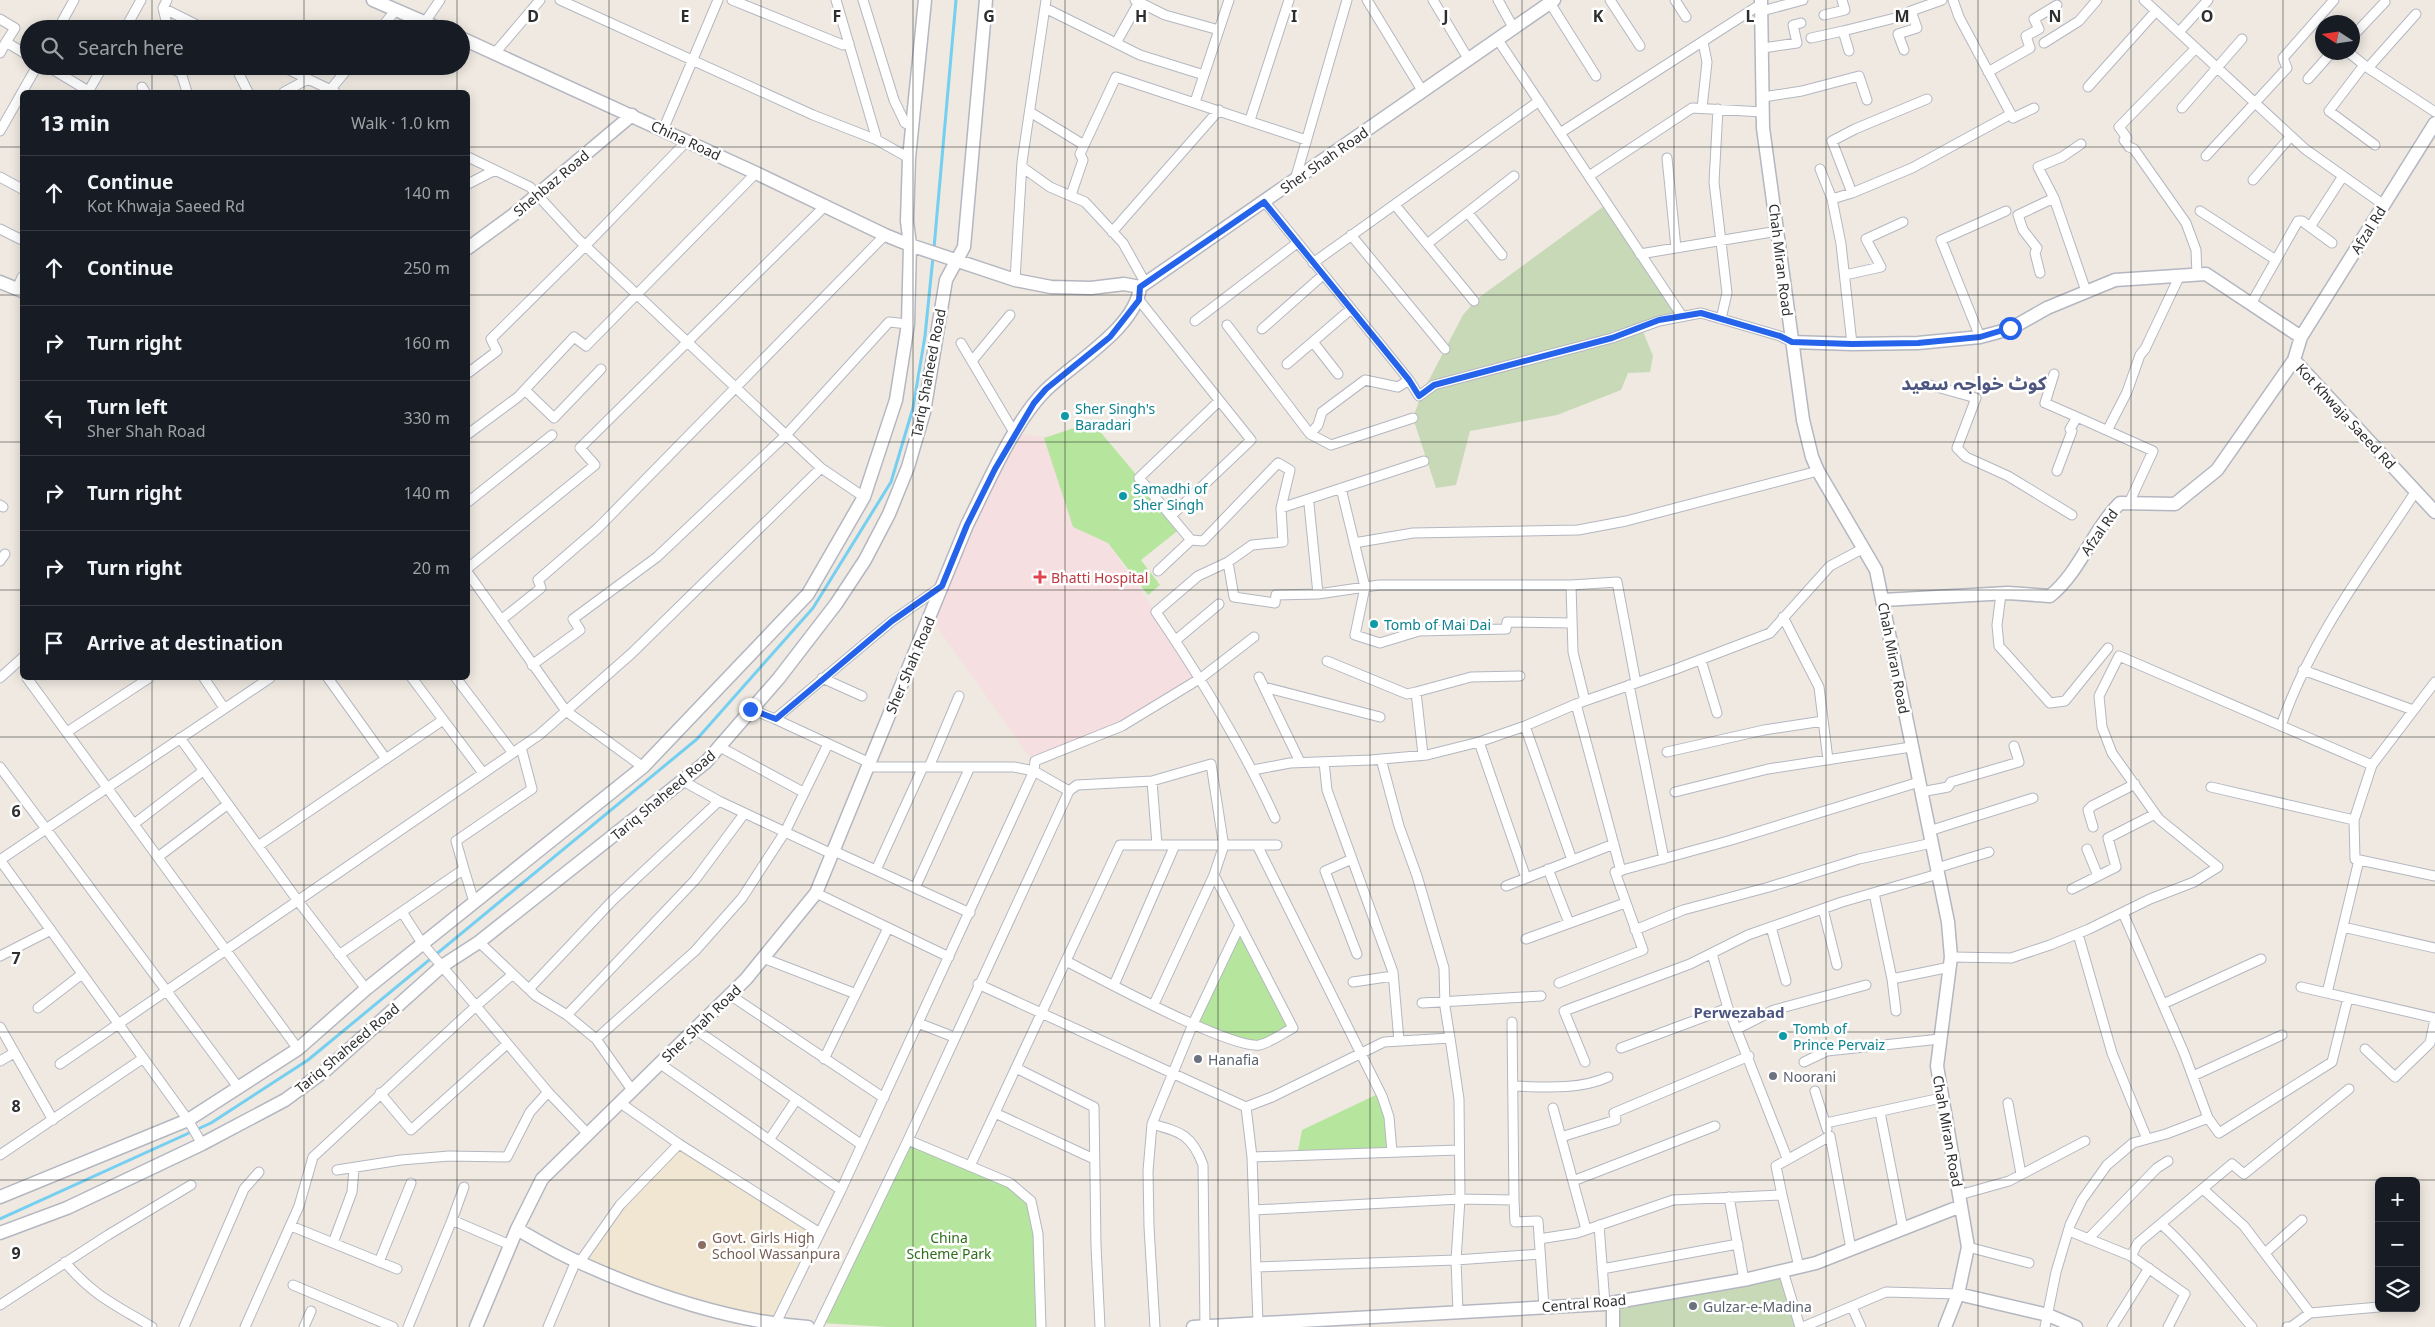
<!DOCTYPE html>
<meta charset="utf-8">
<style>
body{margin:0;font-family:"Noto Sans","Noto Sans Arabic",sans-serif;background:#20242c;color:#f1f3f6}
.controls{position:absolute;right:15px;bottom:15px;display:grid;overflow:hidden;border-radius:8px;box-shadow:0 2px 12px #0003}
.controls button{width:45px;height:45px;display:grid;place-items:center;padding:0;border:0;border-bottom:1px solid #363941;background:#171b24;color:#f1f3f6;font:25px sans-serif}
.compass{position:absolute;left:2315px;top:15px;width:45px;height:45px;border-radius:50%;background:#171b24;box-shadow:0 2px 12px #0003;rotate:282deg}
.stop{position:absolute;width:15px;height:15px;margin:-11px;border:4px solid #2563eb;border-radius:50%;background:#fff}
.stop.end{background:#2563eb;border-color:#fff;box-shadow:0 1px 5px #0008}
.list{margin:0;padding:0;list-style:none}
h2{display:flex;justify-content:space-between;align-items:center;height:65px;margin:0;padding:0 20px;font-size:21px}
h2 small{font-size:16px;font-weight:400;color:#9ea1a6}
.list li{display:grid;grid-template-columns:32px 1fr auto;gap:15px;align-items:center;box-sizing:border-box;height:75px;padding:0 20px;border-top:1px solid #363941}
.list b{display:block;font-size:19px;white-space:nowrap}
.list p{margin:0;font-size:16px;white-space:nowrap;color:#9ea1a6}
.list em{font-size:16px;font-style:normal;color:#9ea1a6}
.icon{flex:none;width:28px;height:28px;fill:none;stroke:currentColor;stroke-width:2;stroke-linecap:round;stroke-linejoin:round}
.map{position:relative;flex:none;width:2435px;height:1327px;overflow:hidden}
.search{position:absolute;background:#171b24;box-shadow:0 2px 12px #0003;left:20px;top:20px;width:450px;height:55px;display:flex;align-items:center;gap:12px;box-sizing:border-box;padding:0 18px;border-radius:28px;color:#9ea1a6;font-size:19px}
.panel{position:absolute;background:#171b24;box-shadow:0 2px 12px #0003;left:20px;top:90px;width:450px;height:590px;border-radius:8px}
.map>svg:first-child{display:block}
.education{fill:#f0e6d1}
.medical{fill:#f5dfe0}
.green{fill:#b6e59e}
.cemetery{fill:#c8d9b8}
.lines{fill:none;stroke-linecap:round;stroke-linejoin:round}
.stream{stroke:#75cff0;stroke-width:3}
.street-casing{stroke:#b4b7c1;stroke-width:11}
.secondary-casing{stroke:#b4b7c1;stroke-width:15}
.street{stroke:#fff;stroke-width:9}
.secondary{stroke:#fff;stroke-width:12}
.route{stroke:#2563eb;stroke-width:6}
.grid{fill:none;stroke:#2e2e2e;stroke-width:1;stroke-opacity:0.55}
.culture-dot{fill:#0f9aa8;stroke:#fff;stroke-width:2}
.health-dot{fill:#e0444e;stroke:#fff;stroke-width:2}
.worship-dot{fill:#6b7280;stroke:#fff;stroke-width:2}
.education-dot{fill:#8d6e63;stroke:#fff;stroke-width:2}
.labels{text-anchor:middle;dominant-baseline:central;stroke-width:5;stroke-linejoin:round;paint-order:stroke}
.street-label{font-size:14px;fill:#2e2e2e;stroke:#fff}
.culture-label{font-size:14px;fill:#0d838f;stroke:#fff;text-anchor:start}
.health-label{font-size:14px;fill:#be3a42;stroke:#fff;text-anchor:start}
.worship-label{font-size:14px;fill:#5b616d;stroke:#fff;text-anchor:start}
.education-label{font-size:14px;fill:#785e54;stroke:#fff;text-anchor:start}
.park-label{font-size:14px;fill:#2c6e1b;stroke:#fff}
.neighbourhood-label{font-size:15px;font-weight:bold;fill:#4d5680;stroke:#fff}
.district-label{font-size:19px;font-weight:bold;fill:#4d5680;stroke:#fff}
.grid-label{font-size:16px;text-anchor:middle;font-weight:bold;fill:#2e2e2e;stroke:#fff;stroke-width:5;stroke-linejoin:round;paint-order:stroke}
</style>
<div class="map">
<svg width="2435" height="1327" viewBox="0 0 2435 1327">
<rect width="100%" height="100%" fill="#efe9e1"/>
<path class="education" d="M679,1144L821,1233L779,1323L646,1285L581,1257L600,1225Z"/>
<path class="medical" d="M1015,434L1044,437L1073,527L1108,543L1201,678L1122,726L1041,757L1029,756L932,620L973,517Z"/>
<path class="green" d="M1092,422L1181,528L1141,560L1160,585L1148,595L1108,543L1073,527L1044,438Z
M1240,925L1292,1024L1260,1045L1193,1024Z
M1380,1093L1392,1152L1297,1156L1302,1130Z
M908,1140L1010,1183L1031,1201L1042,1327H888L822,1323Z"/>
<path class="cemetery" d="M1607,204L1682,316L1642,329L1653,356L1650,372L1628,373L1621,390L1557,415L1470,431L1456,485L1436,488L1413,418L1421,395L1463,315L1477,299Z
M1783,1271L1800,1327H1613V1303Z"/>
<g class="lines">
<path class="stream" d="M934,248L956,0
M0,1219L211,1123L308,1060L697,739L813,608L891,482L913,408L925,336L933,257"/>
<g class="street-casing">
<path id="street" d="M167,0L163,8L168,29
M560,0L813,115L877,140L909,158
M732,0L843,45L849,43
M836,0L877,140
M863,0L894,100L905,123L913,127
M1135,0L1165,15L1219,30
M1367,0L1423,92
M1433,0L1469,60
M1498,0L1514,29
M1610,0L1640,46
M1675,0L1686,17
M1953,0L1959,17L2013,118L2034,108
M2144,0L2305,149L2384,205
M1550,3L1596,76
M163,8L205,29
M1045,8L1140,55L1204,75
M1762,11L1803,0
M2416,14L2368,68L2435,112
M1824,15L1845,10L1842,0
M0,19L15,28L6,42L29,56
M425,22L440,0
M58,29L74,0
M125,29L141,0
M380,29L396,10
M2179,32L2208,0
M2352,37L2385,2
M1811,38L1843,31
M1498,40L1682,316
M1116,43L1139,2
M2044,43L2079,21L2097,0
M1763,48L1797,43L1793,25L1801,23
M2196,48L2119,127L2127,138L2124,140L2129,147L2134,149L2186,223L2196,250L2197,275
M1904,50L1898,34L1917,28L1911,11L1942,0
M1849,51L1843,31L1895,18L1911,11
M2348,52L2368,68
M0,53L6,42
M495,53L540,0
M2364,65L2329,111L2375,145
M47,66L90,92
M167,66L181,73
M179,66L187,92
M235,66L248,92
M281,66L335,92
M1988,72L2030,48L2026,36L2039,29L2034,19L2057,5
M2308,79L2332,52
M142,87L145,92
M2088,87L2156,11
M330,90L350,66
M88,92L103,66
M284,92L308,79
M1763,97L1802,91L1859,76L1867,100
M1927,99L1855,129L1832,141L1852,193L1912,168L2011,114
M1195,102L1229,0
M1702,108L1707,62L1703,42
M2182,108L2242,39
M1718,109L1714,182L1727,293L1721,319
M1030,112L1084,145
M1250,120L1289,0
M663,130L718,0
M0,131L37,66
M1560,133L1761,4
M2081,144L2062,157L2038,167L2054,198L2086,291
M2206,156L2287,68L2283,58L2334,0
M468,157L530,187L577,238L821,468L864,497
M1667,158L1676,248
M1022,167L1050,187L1085,202L1123,243L1146,284
M1820,169L1832,199
M1589,176L1692,108L1763,112
M0,177L22,189
M1295,180L1347,0
M2253,180L2291,136
M468,184L495,170
M1852,193L1832,199L1841,244L1852,344
M1071,195L1083,160L1080,154L1116,77L1306,140
M1264,201L1409,380L1419,396L1434,385L1612,338L1659,321L1701,313L1780,336L1792,342
M1395,205L1474,301
M2200,211L2276,260
M1468,213L1502,255
M2310,227L2343,176
M0,229L22,240
M1112,232L1219,110
M1351,235L1445,349
M1427,244L1514,176
M1640,254L1778,231
M1313,263L1539,101
M2040,273L2035,253L2037,248L2023,230L2018,215L2054,198
M1845,275L1881,267L1866,239L1903,222
M1015,280L1022,162L1046,0
M17,289L22,277
M1139,300L1251,440L1171,516
M2251,304L2298,221H2302L2332,243
M1195,321L1297,243
M1227,325L1310,434L1318,425L1322,412L1365,380L1398,387L1409,380
M1262,329L1323,275
M1980,337L1941,240L2006,211
M1313,342L1338,374
M961,343L1015,434
M972,361L1010,315
M1287,364L1351,309
M468,373L497,351L491,339L585,246L687,141
M2054,374L2045,403L2077,417
M1926,384L1976,398L1957,448L1966,457L2008,476L2072,515
M525,390L554,418L601,369
M2108,429L2127,392L2140,355L2145,349L2180,275
M468,434L518,397L574,337L586,346L756,173
M1310,434L1331,445L1413,418
M2057,471L2072,431L2070,429L2077,417L2153,451L2129,503
M1341,488L1365,587L1355,635L1380,643L1419,631L1506,629L1507,622L1572,623
M468,502L552,435
M0,505L3,507
M1281,508L1424,461
M1191,540L1203,541L1278,463L1290,470L1281,508L1283,542L1252,545L1228,562L1198,576L1156,612C1201,678 1242,745 1275,818
M1354,543L1413,533L1578,530L1626,521L1818,471
M0,561L5,554
M1228,562L1234,597L1275,603L1276,595L1318,594L1309,504
M468,568L595,465L580,448L826,205
M1158,571L1191,540L1139,478L1219,401
M468,573L566,711L643,767
M1318,594L1379,585H1571
M2001,594L1997,625L1999,646L2050,703L2065,701L2108,648
M1783,617L1819,687L1828,760
M501,620L541,588L538,580L598,528L885,235
M1176,640L1219,604
M1701,660L1717,713
M1327,661L1407,694L1416,692L1423,755
M532,665L580,630L573,619L657,557L786,435L889,322L908,324
M2303,670L2413,710
M1259,677L1300,762
M0,678L22,658
M27,678L298,1049
M204,678L224,708
M328,678L386,759
M412,678L483,773
M456,678L513,753
M822,678L862,696
M2435,682L2372,765L2354,820L2355,859L2435,876
M1629,685L1664,859
M1264,687L1380,717
M1416,692L1471,677L1520,676
M1585,701L1573,652L1571,585L1617,582L1636,683
M1576,704L1621,871
M751,709L775,719L892,621L942,586
M775,719L870,763
M1525,726L1572,860
M2281,726C2310,640 2367,566 2416,491
M67,732L149,678
M180,738L298,901L366,989
M1479,742L1526,878
M720,747L803,792
M1667,752L1764,730L1823,721
M1381,759L1399,826L1417,876L1444,968L1445,1007L1450,1038
M1324,762L1327,790L1393,972L1399,1041
M0,767L238,1087
M869,767H1014L1034,771L1035,761L1122,726L1201,678L1254,637
M929,767L959,696
M1253,770L1290,763L1371,760L1427,755L1479,742L1525,726L1576,704L1676,669L1770,633L1830,566L1864,548
M683,781L719,801L832,854
M2211,787L2354,820
M1069,791L1077,785L1152,781
M1675,792L1768,769L1911,747
M1921,792L1948,787L1951,782L2019,762L2014,746
M134,824L203,771
M2093,827L2088,810L2092,806L2135,784
M1929,831L2033,798
M1157,845L1152,781L1211,764L1223,841
M1257,845L1382,1096L1389,1117L1392,1152
M258,846L443,720
M2087,849L2098,876
M834,851L970,913
M158,857L228,804
M1352,859L1325,871L1357,954
M0,860L188,1120L202,1144
M0,860L270,678
M1937,868L1989,852
M464,869L474,902
M1548,869L1569,923
M876,870L923,767
M1506,886L1614,844
M915,888L970,767
M2072,889L2116,867L2108,838L2155,814
M816,893L949,957
M1874,893L1892,979L1950,967
M1823,909L1837,965
M2123,913L2184,1053L2208,1118L2219,1133L2332,1062L2348,998
M1771,927L1786,981
M2343,927L2435,948
M1635,930L1683,910L1769,887L1859,859L1932,843
M2078,934L2112,1053L2147,1139
M1526,939L1625,903
M479,942L536,996L567,1015L596,1039L632,1090
M1712,954L1728,1008L1787,1158
M339,955L464,869L456,841L532,789L521,747
M0,956L51,930
M1951,957L2011,958L2050,945L2089,929L2150,899L2194,882L2218,867L2159,819L2112,753L2102,727L2099,696L2119,656L2372,765
M763,958L856,994
M1066,961C1099,978 1230,1049 1259,1045C1270,1043 1283,1033 1293,1028L1214,875
M513,974L476,1006L548,1092
M1892,979L1896,1011
M1353,982L1393,976
M1559,983L1643,950L1615,872L1728,841L1919,782
M978,984L1246,1107
M1114,985L1175,845
M2301,987L2435,1018
M529,989L613,900L719,801
M2327,993L2359,860
M730,995L884,1098
M1422,1003L1541,996
M1154,1004L1214,875L1224,845
M2163,1004L2261,959
M38,1008L82,974
M567,1015L695,880L744,814
M918,1023L954,1037
M0,1027L53,1120
M695,1029L862,1145
M1737,1029L1774,1010L1866,985
M596,1039L695,951L742,898L785,832L828,744
M1621,1048L1728,1008
M2365,1049L2395,1077L2430,1043L2435,1019
M824,1059L888,928
M0,1061L14,1053
M1585,1062L1564,1011L1690,964L1748,935L1842,902L1938,874
M1804,1062L1827,1051L1940,1039
M659,1063L841,1190
M60,1064L539,735L632,653L821,468
M1016,1068L1094,1107L1096,1246L1100,1327
M2193,1076L2282,1035
M1513,1086C1543,1087 1580,1090 1608,1077
M1815,1091L1827,1129
M380,1093L411,1130L507,1044
M619,1102L679,1144
M2008,1103L2021,1174
M1553,1108L1586,1229
M1880,1112L1903,1229
M995,1113L1094,1159
M1826,1123L1941,1098
M1152,1124C1181,1132 1192,1135 1203,1165L1205,1327
M1561,1137L1616,1120L1614,1113L1749,1056
M769,1140L796,1100
M908,1140L1010,1183L1031,1201L1038,1234L1041,1327
M0,1155L142,1059
M1252,1157L1458,1150
M970,1166L1120,845H1277
M337,1170L401,1160L449,1156L507,1157L530,1112L548,1092L587,1133
M1573,1181L1715,1126
M464,1187L452,1220L510,1245
M2203,1189L2244,1226L2310,1313
M1782,1195L1776,1166L1830,1136L1851,1249
M1959,1195L2009,1181L2085,1141
M1729,1197L1744,1280
M1514,1200L1515,1222L1538,1221L1544,1307
M1254,1210L1460,1199L1514,1200L1512,1022
M2161,1224C2195,1254 2222,1292 2252,1327
M1599,1225L1605,1304
M291,1226L397,1269
M2069,1231L2131,1256L2138,1243L2232,1164L2244,1174L2349,1089
M1539,1239L1577,1233L1673,1200L1782,1195L1799,1267
M2088,1239L2157,1168L2168,1161
M333,1243L352,1192L354,1169
M1968,1247L2029,1263
M2265,1253L2302,1220
M2131,1256L2185,1294L2168,1327
M65,1262C93,1296 116,1305 152,1327
M379,1262L411,1183
M579,1263L620,1205L679,1144L820,1233
M1256,1267L1456,1260L1540,1254
M1602,1269L1738,1244
M1783,1271L1800,1327
M293,1285L393,1327
M0,1305L108,1235L191,1185
M1852,1307L1861,1327
M1258,1323L1252,1157L1246,1107L1272,1097L1384,1042L1450,1038L1459,1099L1460,1199L1456,1260L1458,1312
M775,1325L841,1190L1034,771L1069,791L908,1140L818,1327
M184,1327L244,1189L259,1172
M245,1327L299,1206L313,1157L476,1006L422,943L402,912
M304,1327L311,1311
M408,1327L452,1220
M548,1327L576,1261
M1155,1327L1149,1227L1148,1171L1152,1124L1193,1024L1240,925
M1803,1327L1886,1292L1958,1294
M2045,1327L2056,1272L2070,1225L2082,1200L2107,1165L2133,1143L2166,1134L2208,1118
M2112,1327L2149,1268
M2287,1327H2291L2310,1313L2379,1307"/>
</g>
<g class="secondary-casing">
<path id="secondary" d="M373,0L440,29
M1761,0L1763,128L1803,420L1812,457L1818,471L1876,570L1948,922L1951,957L1937,1066L1968,1247L1958,1294L1945,1327
M461,38L756,173L885,235L910,245L1015,280L1051,287L1091,288L1124,284L1140,287
M2435,123L2301,337L2294,360L2435,512
M468,248L513,215L632,115
M0,282L22,291
M1140,287L1554,0
M1792,342L1852,344L1918,343L1980,337L2010,329L2047,308L2115,280L2206,274L2301,337
M1883,600L2008,593L2050,596C2080,572 2092,531 2120,503L2175,504L2217,470L2294,360
M0,1197L188,1120L298,1049L366,989L643,767L808,594L864,497L896,400L908,324L910,245L907,221L909,158L925,0
M517,1229C538,1241 559,1254 581,1263C649,1294 733,1322 808,1327
M0,1233L67,1208L202,1144L285,1100L326,1070L442,966L479,942L706,762L779,678L836,604L865,560L889,514L908,467L924,412L946,280L964,247L986,0
M1958,1294L2048,1315L2076,1327
M1613,1303V1327
M476,1327L517,1229L542,1179L746,979L816,893L967,525C987,485 1014,422 1045,391C1073,363 1136,328 1140,287
M1193,1327L1605,1304L1748,1279L1816,1263L1961,1206"/>
</g>
<use href="#street" class="street"/>
<use href="#secondary" class="secondary"/>
</g>
<g class="lines">
<path class="route" d="M750,709L776,719L892,621L942,586L967,525L995,469L1034,403L1046,389L1110,337L1139,300L1140,287L1264,202L1409,380L1419,396L1434,385L1612,338L1659,320L1701,313L1780,336L1792,342L1852,344L1918,343L1980,337L2010,328"/>
</g>
<path class="grid" d="M152,0V29M304,0V29M457,0V29M609,0V1327M761,0V1327M913,0V1327M1065,0V1327M1218,0V1327M1370,0V1327M1522,0V1327M1674,0V1327M1826,0V1327M1978,0V1327M2131,0V1327M2283,0V1327M152,66V92M304,66V92M457,66V92M0,147H22M468,147H2435M0,295H22M468,295H2435M0,442H22M468,442H2435M0,590H22M468,590H2435M152,678V1327M304,678V1327M457,678V1327M0,737H2435M0,885H2435M0,1032H2435M0,1180H2435"/>
<g class="culture-dot">
<circle cx="1065" cy="416" r="5"/>
<circle cx="1123" cy="496" r="5"/>
<circle cx="1374" cy="624" r="5"/>
<circle cx="1783" cy="1036" r="5"/>
</g>
<path class="health-dot" d="M1037.5 569.5h5v5h5v5h-5v5h-5v-5h-5v-5h5z"/>
<g class="worship-dot">
<circle cx="1198" cy="1059" r="5"/>
<circle cx="1773" cy="1076" r="5"/>
<circle cx="1693" cy="1306" r="5"/>
</g>
<circle class="education-dot" cx="702" cy="1245" r="5"/>
<g class="labels">
<g class="street-label">
<text transform="translate(686 140) rotate(25)">China Road</text>
<text transform="translate(1324 160) rotate(-35)">Sher Shah Road</text>
<text transform="translate(551 183) rotate(-40)">Shehbaz Road</text>
<text transform="translate(2368 230) rotate(-58)">Afzal Rd</text>
<text transform="translate(1781 260) rotate(83)">Chah Miran Road</text>
<text transform="translate(928 373) rotate(-79)">Tariq Shaheed Road</text>
<text transform="translate(2346 416) rotate(47)">Kot Khwaja Saeed Rd</text>
<text transform="translate(2099 532) rotate(-55)">Afzal Rd</text>
<text transform="translate(1894 658) rotate(79)">Chah Miran Road</text>
<text transform="translate(910 665) rotate(-67)">Sher Shah Road</text>
<text transform="translate(663 795) rotate(-40)">Tariq Shaheed Road</text>
<text transform="translate(701 1023) rotate(-44)">Sher Shah Road</text>
<text transform="translate(347 1048) rotate(-40)">Tariq Shaheed Road</text>
<text transform="translate(1948 1131) rotate(80)">Chah Miran Road</text>
<text transform="translate(1584 1303) rotate(-5)">Central Road</text>
</g>
<g class="culture-label">
<text x="1075" y="408">Sher Singh's<tspan x="1075" dy="16">Baradari</tspan></text>
<text x="1133" y="488">Samadhi of<tspan x="1133" dy="16">Sher Singh</tspan></text>
<text x="1384" y="624">Tomb of Mai Dai</text>
<text x="1793" y="1028">Tomb of<tspan x="1793" dy="16">Prince Pervaiz</tspan></text>
</g>
<g class="health-label">
<text x="1051" y="577">Bhatti Hospital</text>
</g>
<g class="worship-label">
<text x="1208" y="1059">Hanafia</text>
<text x="1783" y="1076">Noorani</text>
<text x="1703" y="1306">Gulzar-e-Madina</text>
</g>
<g class="education-label">
<text x="712" y="1237">Govt. Girls High<tspan x="712" dy="16">School Wassanpura</tspan></text>
</g>
<g class="park-label">
<text x="949" y="1237">China<tspan x="949" dy="16">Scheme Park</tspan></text>
</g>
<g class="neighbourhood-label">
<text x="1739" y="1012">Perwezabad</text>
</g>
<g class="district-label">
<text x="1974" y="383">کوٹ خواجہ سعید</text>
</g>
</g>
<g class="grid-label">
<text x="533" y="22">D</text>
<text x="685" y="22">E</text>
<text x="837" y="22">F</text>
<text x="989" y="22">G</text>
<text x="1141" y="22">H</text>
<text x="1294" y="22">I</text>
<text x="1446" y="22">J</text>
<text x="1598" y="22">K</text>
<text x="1750" y="22">L</text>
<text x="1902" y="22">M</text>
<text x="2055" y="22">N</text>
<text x="2207" y="22">O</text>
<text x="16" y="817">6</text>
<text x="16" y="964">7</text>
<text x="16" y="1112">8</text>
<text x="16" y="1259">9</text>
</g>
</svg>
<div class="controls">
<button>+</button>
<button>−</button>
<button><svg class="icon" aria-label="layers" viewBox="0 0 24 24"><path d="M12 4l9 5-9 5-9-5zM3 14l9 5 9-5"/></svg></button>
</div>
<svg class="compass" viewBox="-18 -18 36 36"><path d="M0-13l5 13h-10z" fill="#e53935"/><path d="M0 13l5-13h-10z" fill="#9ea1a6"/></svg>
<div class="stop" style="left:2010px;top:328px"></div>
<div class="stop end" style="left:750px;top:709px"></div>
<div class="search"><svg class="icon" aria-label="search" viewBox="0 0 24 24"><circle cx="10" cy="10" r="6"/><path d="M15 15l6 6"/></svg>Search here</div>
<section class="panel">
<h2>13 min<small>Walk · 1.0 km</small></h2>
<ul class="list">
<li><svg class="icon" aria-label="ahead" viewBox="0 0 24 24"><path d="M12 20V5M6 11l6-6 6 6"/></svg><div><b>Continue</b><p>Kot Khwaja Saeed Rd</p></div><em>140 m</em></li>
<li><svg class="icon" aria-label="ahead" viewBox="0 0 24 24"><path d="M12 20V5M6 11l6-6 6 6"/></svg><div><b>Continue</b></div><em>250 m</em></li>
<li><svg class="icon" aria-label="right" viewBox="0 0 24 24"><path d="M7 20v-9h11M14 6l5 5-5 5"/></svg><div><b>Turn right</b></div><em>160 m</em></li>
<li><svg class="icon" aria-label="left" viewBox="0 0 24 24"><path d="M17 20v-9H6M10 6l-5 5 5 5"/></svg><div><b>Turn left</b><p>Sher Shah Road</p></div><em>330 m</em></li>
<li><svg class="icon" aria-label="right" viewBox="0 0 24 24"><path d="M7 20v-9h11M14 6l5 5-5 5"/></svg><div><b>Turn right</b></div><em>140 m</em></li>
<li><svg class="icon" aria-label="right" viewBox="0 0 24 24"><path d="M7 20v-9h11M14 6l5 5-5 5"/></svg><div><b>Turn right</b></div><em>20 m</em></li>
<li><svg class="icon" aria-label="arrive" viewBox="0 0 24 24"><path d="M6 21V4h12l-3 4 3 4H6"/></svg><div><b>Arrive at destination</b></div></li>
</ul>
</section>
</div>
